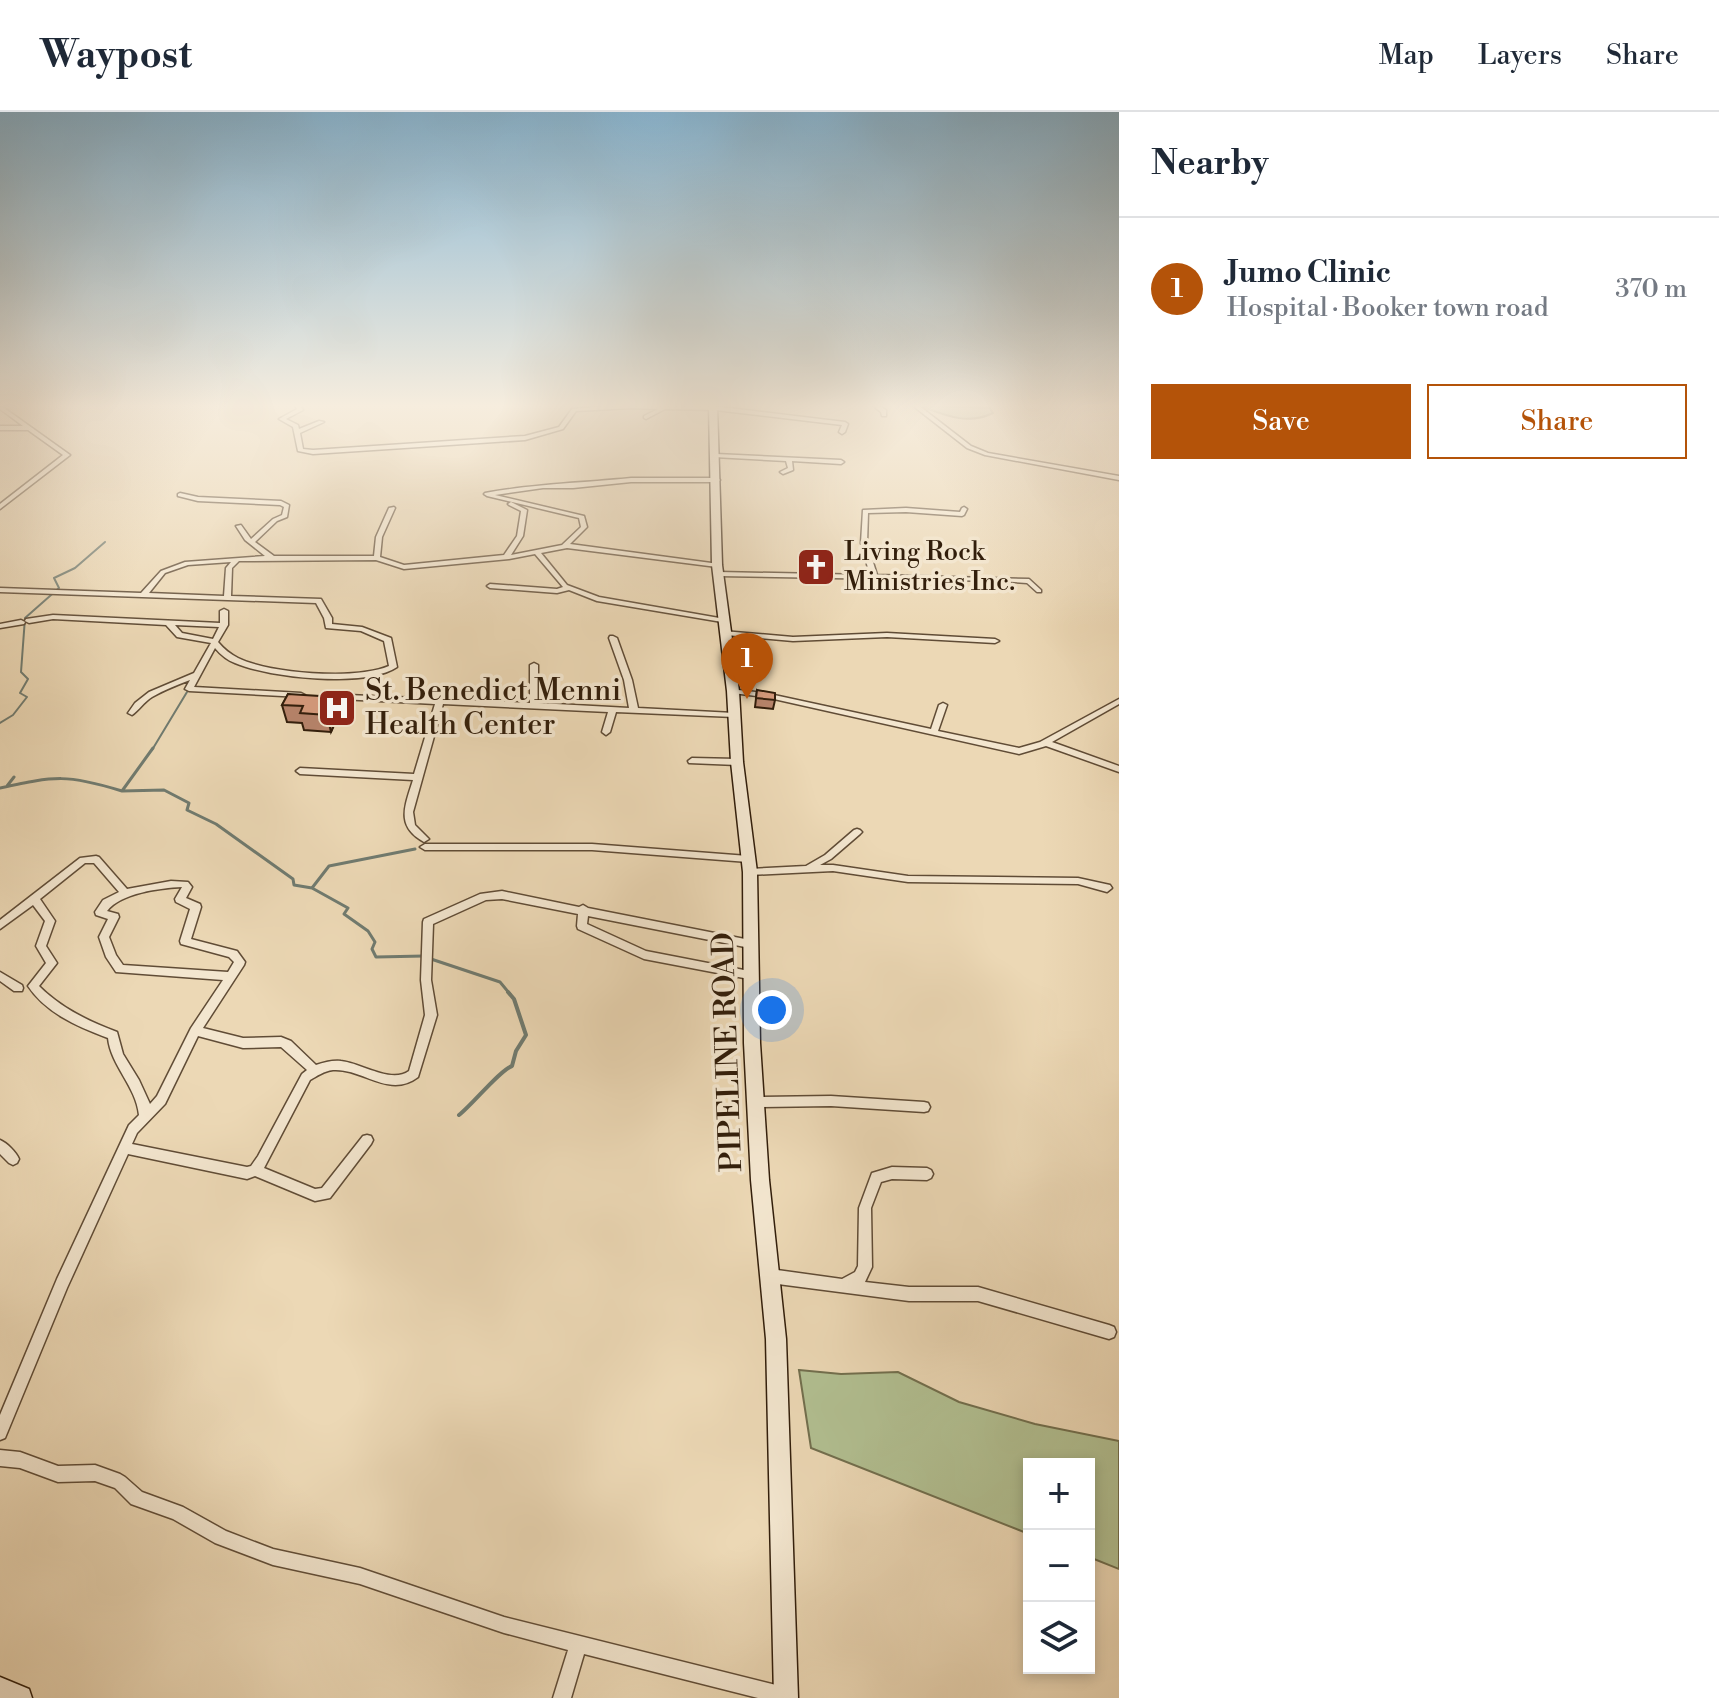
<!DOCTYPE html>
<meta charset="utf-8">
<style>
body{margin:0;font-family:"Libre Bodoni",serif;background:#f2f2f3;color:#1f2937}
.controls{position:absolute;right:24px;bottom:24px;display:grid;overflow:hidden;border-radius:0px;box-shadow:0 4px 12px #0003}
.controls button{width:72px;height:72px;display:grid;place-items:center;padding:0;border:0;border-bottom:2px solid #e0e1e3;background:#fff;color:#1f2937;font:40px sans-serif}
.you{position:absolute;left:772px;top:898px;width:28px;height:28px;margin:-20px;border:6px solid #fff;border-radius:50%;background:#1a73e8;box-shadow:0 0 0 12px #1a73e833}
.badge{display:grid;place-items:center;width:52px;height:52px;border-radius:50%;background:#b45309;color:#fff;font-size:26px;font-weight:700}
.pin{position:absolute;translate:-50% -66px;filter:drop-shadow(0 2px 4px #0008)}
.pin::after{content:'';position:absolute;top:42px;width:28px;height:24px;background:inherit;clip-path:polygon(0 0,100% 0,50% 100%)}
.list{margin:0;padding:0;list-style:none}
h2{display:flex;justify-content:space-between;align-items:center;height:104px;margin:0;padding:0 32px;font-size:34px}
h2 small{font-size:26px;font-weight:400;color:#747a83}
.list li{display:grid;grid-template-columns:52px 1fr auto;gap:24px;align-items:center;box-sizing:border-box;height:144px;padding:0 32px;border-top:2px solid #e0e1e3}
.list b{display:block;font-size:30px;white-space:nowrap}
.list p{margin:0;font-size:26px;white-space:nowrap;color:#747a83}
.list em{font-size:26px;font-style:normal;color:#747a83}
.actions{display:flex;gap:16px;padding:24px 32px}
.actions a{flex:1;padding:18px 0;border:2px solid #b45309;border-radius:0px;text-align:center;font-size:28px;color:#b45309}
.actions .main{background:#b45309;color:#fff}
.icon{flex:none;width:44px;height:44px;fill:none;stroke:currentColor;stroke-width:2;stroke-linecap:round;stroke-linejoin:round}
.map{position:relative;flex:none;width:1119px;height:1586px;overflow:hidden}
header{display:flex;align-items:center;gap:48px;box-sizing:border-box;height:112px;padding:0 40px;background:#fff;border-bottom:2px solid #e0e1e3}
header strong{font-size:38px}
nav{display:flex;gap:44px;margin-inline-start:auto;font-size:28px}
main{display:flex}
aside{flex:1;background:#fff}
.map>svg:first-child{display:block}
.green{fill:#b2c092;stroke:#726f4e;stroke-width:2}
.lines{fill:none;stroke-linecap:round;stroke-linejoin:round}
.stream-far2{stroke:#707b70;stroke-width:2}
.stream-far1{stroke:#707b70;stroke-width:3}
.stream{stroke:#707b70;stroke-width:4}
.street-casing{stroke:#604c36;stroke-width:3}
.secondary-casing{stroke:#321e0b;stroke-width:3}
.street{fill:#f3e6cf;fill-rule:evenodd}
.secondary{fill:#f3e6cf;fill-rule:evenodd}
.wall{fill:#b7846b;stroke:#321e0b;stroke-width:2}
.shaded-wall{fill:#956c57;stroke:#321e0b;stroke-width:2}
.building{fill:#d59a7c;stroke:#321e0b;stroke-width:2}
.labels{text-anchor:middle;dominant-baseline:central;stroke-width:7;stroke-linejoin:round;paint-order:stroke}
.far-poi-label{font-size:26px;fill:#321e0b;stroke:#f3e6cf;text-anchor:start}
.poi-label{font-size:30px;fill:#321e0b;stroke:#f3e6cf;text-anchor:start}
.street-label{font-size:30px;fill:#321e0b;stroke:#f3e6cf}
</style>
<header>
<strong>Waypost</strong>
<nav><a>Map</a><a>Layers</a><a>Share</a></nav>
</header>
<main>
<div class="map">
<svg width="1119" height="1586" viewBox="0 0 1119 1586">
<rect width="100%" height="100%" fill="#ecd8b5"/>
<filter id="stains"><feTurbulence type="fractalNoise" baseFrequency=".0025" numOctaves="4"/><feColorMatrix values="0 0 0 0 .2 0 0 0 0 .09 0 0 0 0 .02 0 0 0 .5 -.17"/></filter>
<radialGradient id="worn" r=".72"><stop offset=".6" stop-color="#630" stop-opacity="0"/><stop offset="1" stop-color="#630" stop-opacity=".3"/></radialGradient>
<path class="green" d="M925,293L990,296L993,301C968,313 947,304 923,295Z
M799,1258L841,1262L898,1260L959,1290L1035,1312L1119,1329V1457L1089,1445V1352H1029V1422L811,1336Z"/>
<g class="lines">
<path class="stream-far2" d="M0,611L13,603L27,585L20,581L28,567L21,560L25,506L59,476L54,466L75,456L105,430
M152,638L187,580"/>
<path class="stream-far1" d="M7,674L14,665
M0,676C56,664 67,662 122,679L153,636
M122,679L164,678L189,691L187,698L216,712L293,767L294,773L312,776L348,796L344,802L368,819L375,830L372,837L376,845L424,844
M312,776L329,754L415,737
M431,847L500,870L510,882"/>
<path class="stream" d="M459,1003C473,992 500,958 512,954L516,939L526,923L514,887L508,880"/>
<g class="street-casing">
<path id="street" d="M0,293L70,343L0,397V392L63,343L28,318H0V314H23L0,297Z
M295,293H300L303,298L286,307L298,313L299,317L319,309L324,310L300,321L303,337L313,338L525,324L559,315L572,297L615,293L713,294L845,310L848,312L845,320L842,322L839,320L842,313L715,298L665,297L646,307L644,306V304L658,297L632,296L576,299L563,317L525,328L313,342L298,339L293,315L279,307L297,297Z
M872,293H878L886,298V304H882L881,300Z
M912,293H918L971,334L988,341L1119,364V368L985,343L967,336Z
M716,342L841,348L844,350L841,352L792,349L793,358L783,362L780,360L788,356L786,349L714,345V343Z
M631,366H717L720,368L717,370H631L573,376H543L495,383L584,404L587,415L570,432L719,452L720,453L717,455L567,436L541,441L567,473L599,485L725,507H728V511L597,489L569,478L557,481L490,476L487,474L490,472L557,477L563,475L535,442L509,447L404,457L376,448L239,449L232,456L231,484L321,487L332,506V512L362,515L391,526L397,555C366,576 270,566 235,551C227,548 221,543 215,536L194,575L301,581L305,583L301,585L189,579L185,577L190,568C177,573 164,578 152,585C144,590 139,598 132,603L128,601L135,591L149,580L194,561L211,531L177,525L166,513L53,507L29,511L25,509L26,507L53,503L220,511V499L224,497L228,499V513L218,530C224,537 230,542 238,546C270,562 356,568 389,554L384,529L361,519L326,516L324,506L316,491L0,480V476L141,481L161,459L185,450L265,444L245,428L236,414L241,413L251,427L273,407L282,403L284,395L280,393L198,389L178,384V382L180,381L198,385L281,389L289,393L287,405L277,409L255,430L274,444H374L376,425L389,396L394,395L395,396L382,425L380,445L404,453L504,443L517,424L521,399L509,393L508,392L511,390L527,398L523,424L511,443L562,433L581,415L579,406L487,384L484,382L485,381C533,372 582,371 631,366ZM231,450L226,456L224,484L149,481L165,461L188,453ZM175,513L219,515L213,527L182,521Z
M964,395L967,397L964,403L962,404L906,400L868,401L867,431L877,463L1029,467L1041,478V480H1037L1027,471L1001,469L719,464L716,462L719,460L870,463L861,431L863,398L906,396L960,400L962,396Z
M21,508L25,510L24,512L0,516V512Z
M723,519L793,525L887,521L995,527L999,529L995,531L887,525L793,529L726,523H723Z
M610,524H613L617,526L632,568L638,596L734,601L738,603L734,605L616,600L610,620L606,623L602,620L608,600L443,592L413,700L415,713L429,727L424,730C395,714 405,694 413,668L300,662L296,659L300,656L414,662L435,592L322,586L321,584L325,582L530,591V553L534,551L538,553V591L629,596L624,568L609,526Z
M730,577L765,581L931,617L939,593L943,591L947,593L938,619L1019,636L1040,630L1119,587V592L1052,630L1119,654V660L1046,634L1019,642L765,585L733,581L729,579Z
M692,646L737,647L741,650L737,653L689,651L688,649Z
M857,717L860,718L862,720L860,722L831,747L820,753H833L908,764L1078,766L1110,773L1112,776L1107,780L1078,772L908,770L833,759L750,763L745,760L750,757L806,754L825,743L854,718Z
M425,732H592L748,744L753,747L748,750L592,738H425L420,735Z
M96,744L99,745L127,777L171,769L188,770L192,775L186,786L200,792L201,795L191,827L237,839L245,850L244,853L203,916L243,926L281,925L291,929L316,953C325,950 333,948 341,949C361,951 391,972 409,959L425,903L421,868L423,810L424,807L480,782L502,779L579,795L583,793L588,796L750,828L754,829L755,832L754,835L750,836L588,804L587,812L646,839L749,859L753,860L754,863L753,866L749,867L644,847L578,817L577,814L578,802L502,787L486,788L433,812L431,868L437,903L418,965C389,987 363,956 333,958C324,959 317,964 310,968L264,1056L315,1077L322,1076L363,1024L367,1023L371,1024L373,1028L371,1032L330,1086L315,1089L255,1064L247,1067L128,1042L67,1176L5,1326L0,1328V1303L57,1167L129,1013L139,1003C136,974 111,954 108,926C78,915 46,901 28,874L46,851L36,834L45,809L33,793L0,817V808L80,746ZM85,751H94L119,780L103,788L95,800L96,803L108,807L99,825L106,845L116,860L223,868L191,916L157,984L150,992L139,968L123,942L117,920C88,909 61,896 39,874L57,851L46,834L55,809L40,787ZM182,775L175,787L176,790L190,797L180,829L181,832L229,845L234,850L228,860L123,853L116,843L109,825L119,805L118,802L107,799C121,781 160,776 182,775ZM198,924L243,936L281,935L307,958L302,962L258,1044L251,1054L247,1055L132,1032L137,1021L165,992Z
M0,860L22,873L23,876L22,879H14L0,869Z
M831,984L924,990L928,991L930,995L928,999L924,1000L831,994L756,995L752,994L750,990L752,986L756,985Z
M0,1028C7,1031 16,1040 19,1047L17,1051L13,1053L9,1051L0,1042Z
M892,1055L927,1056L931,1058L933,1062L931,1066L927,1068L892,1067L881,1070L871,1096L872,1155L865,1170L909,1175H978L1109,1213L1114,1215L1116,1220L1114,1225L1109,1227L978,1189H909L770,1171L765,1169L763,1164L765,1159L770,1157L842,1167L855,1160L858,1154L859,1096L872,1061Z
M0,1338L20,1340L58,1354L95,1353L120,1362L125,1365L142,1380L183,1395L226,1419L273,1437L360,1456L504,1505L784,1575L790,1578L793,1584L792,1586H758L584,1542L571,1586H553L568,1538L504,1521L360,1472L273,1453L215,1431L173,1407L131,1392L115,1376L95,1369L58,1370L20,1356L0,1354Z"/>
</g>
<g class="secondary-casing">
<path id="secondary" d="M709,293H717L722,453L739,579L743,650L757,760L760,931L769,1068L786,1227L798,1586H774L766,1227L751,1068L744,931L743,760L731,650L727,579L712,453Z
M0,1565L29,1577L32,1586H0Z"/>
</g>
<use href="#street" class="street"/>
<use href="#secondary" class="secondary"/>
</g>
<path class="wall" d="M806,439L830,447L827,459H807L804,452Z
M757,578L775,588L773,597L755,595Z
M288,582L339,602L331,620L304,618L302,611L287,610L282,593Z"/>
<path class="shaded-wall" d="M335,585L339,602L331,620L327,603Z"/>
<path class="building" d="M806,439H827L830,447H809Z
M757,578L775,581V588L756,586Z
M288,582L335,585L327,603L300,601L303,594L282,593Z"/>
<linearGradient id="sky" x2="0" y2="1"><stop stop-color="#88b6d3"/><stop offset="0.57" stop-color="#f6edde"/><stop offset="1" stop-color="#f6edde" stop-opacity="0"/></linearGradient>
<rect width="1119" height="515" fill="url(#sky)"/>
<defs>
<g id="church-square" transform="scale(2)"><rect x="-9" y="-9" width="18" height="18" rx="4" fill="#8f2418" stroke="#f3e6cf"/><path d="M-1.2-6h2.4v3.5h3.3v2.4h-3.3V6h-2.4V-.1h-3.3v-2.4h3.3Z" fill="#fff"/></g>
<g id="hospital-square" transform="scale(2)"><rect x="-9" y="-9" width="18" height="18" rx="4" fill="#8f2418" stroke="#f3e6cf"/><path d="M-5-5h3v3.5h4V-5h3V5h-3V1.5h-4V5h-3Z" fill="#fff"/></g>
</defs>
<g fill-rule="evenodd">
<use href="#church-square" x="816" y="455"/>
<use href="#hospital-square" x="337" y="596"/>
</g>
<g class="labels">
<g class="far-poi-label">
<text x="844" y="440">Living Rock<tspan x="844" dy="30">Ministries Inc.</tspan></text>
</g>
<g class="poi-label">
<text x="365" y="579">St. Benedict Menni<tspan x="365" dy="34">Health Center</tspan></text>
</g>
<g class="street-label">
<text transform="translate(728 940) rotate(-92)">PIPELINE ROAD</text>
</g>
</g>
<rect width="100%" height="100%" filter="url(#stains)"/>
<rect width="100%" height="100%" fill="url(#worn)"/>
</svg>
<div class="controls">
<button>+</button>
<button>−</button>
<button><svg class="icon" aria-label="layers" viewBox="0 0 24 24"><path d="M12 4l9 5-9 5-9-5zM3 14l9 5 9-5"/></svg></button>
</div>
<div class="you"></div>
<div class="pin badge" style="left:747px;top:587px">1</div>
</div>
<aside>
<h2>Nearby<small></small></h2>
<ul class="list">
<li><span class="badge">1</span><div><b>Jumo Clinic</b><p>Hospital · Booker town road</p></div><em>370 m</em></li>
</ul>
<div class="actions"><a class="main">Save</a><a>Share</a></div>
</aside>
</main>
